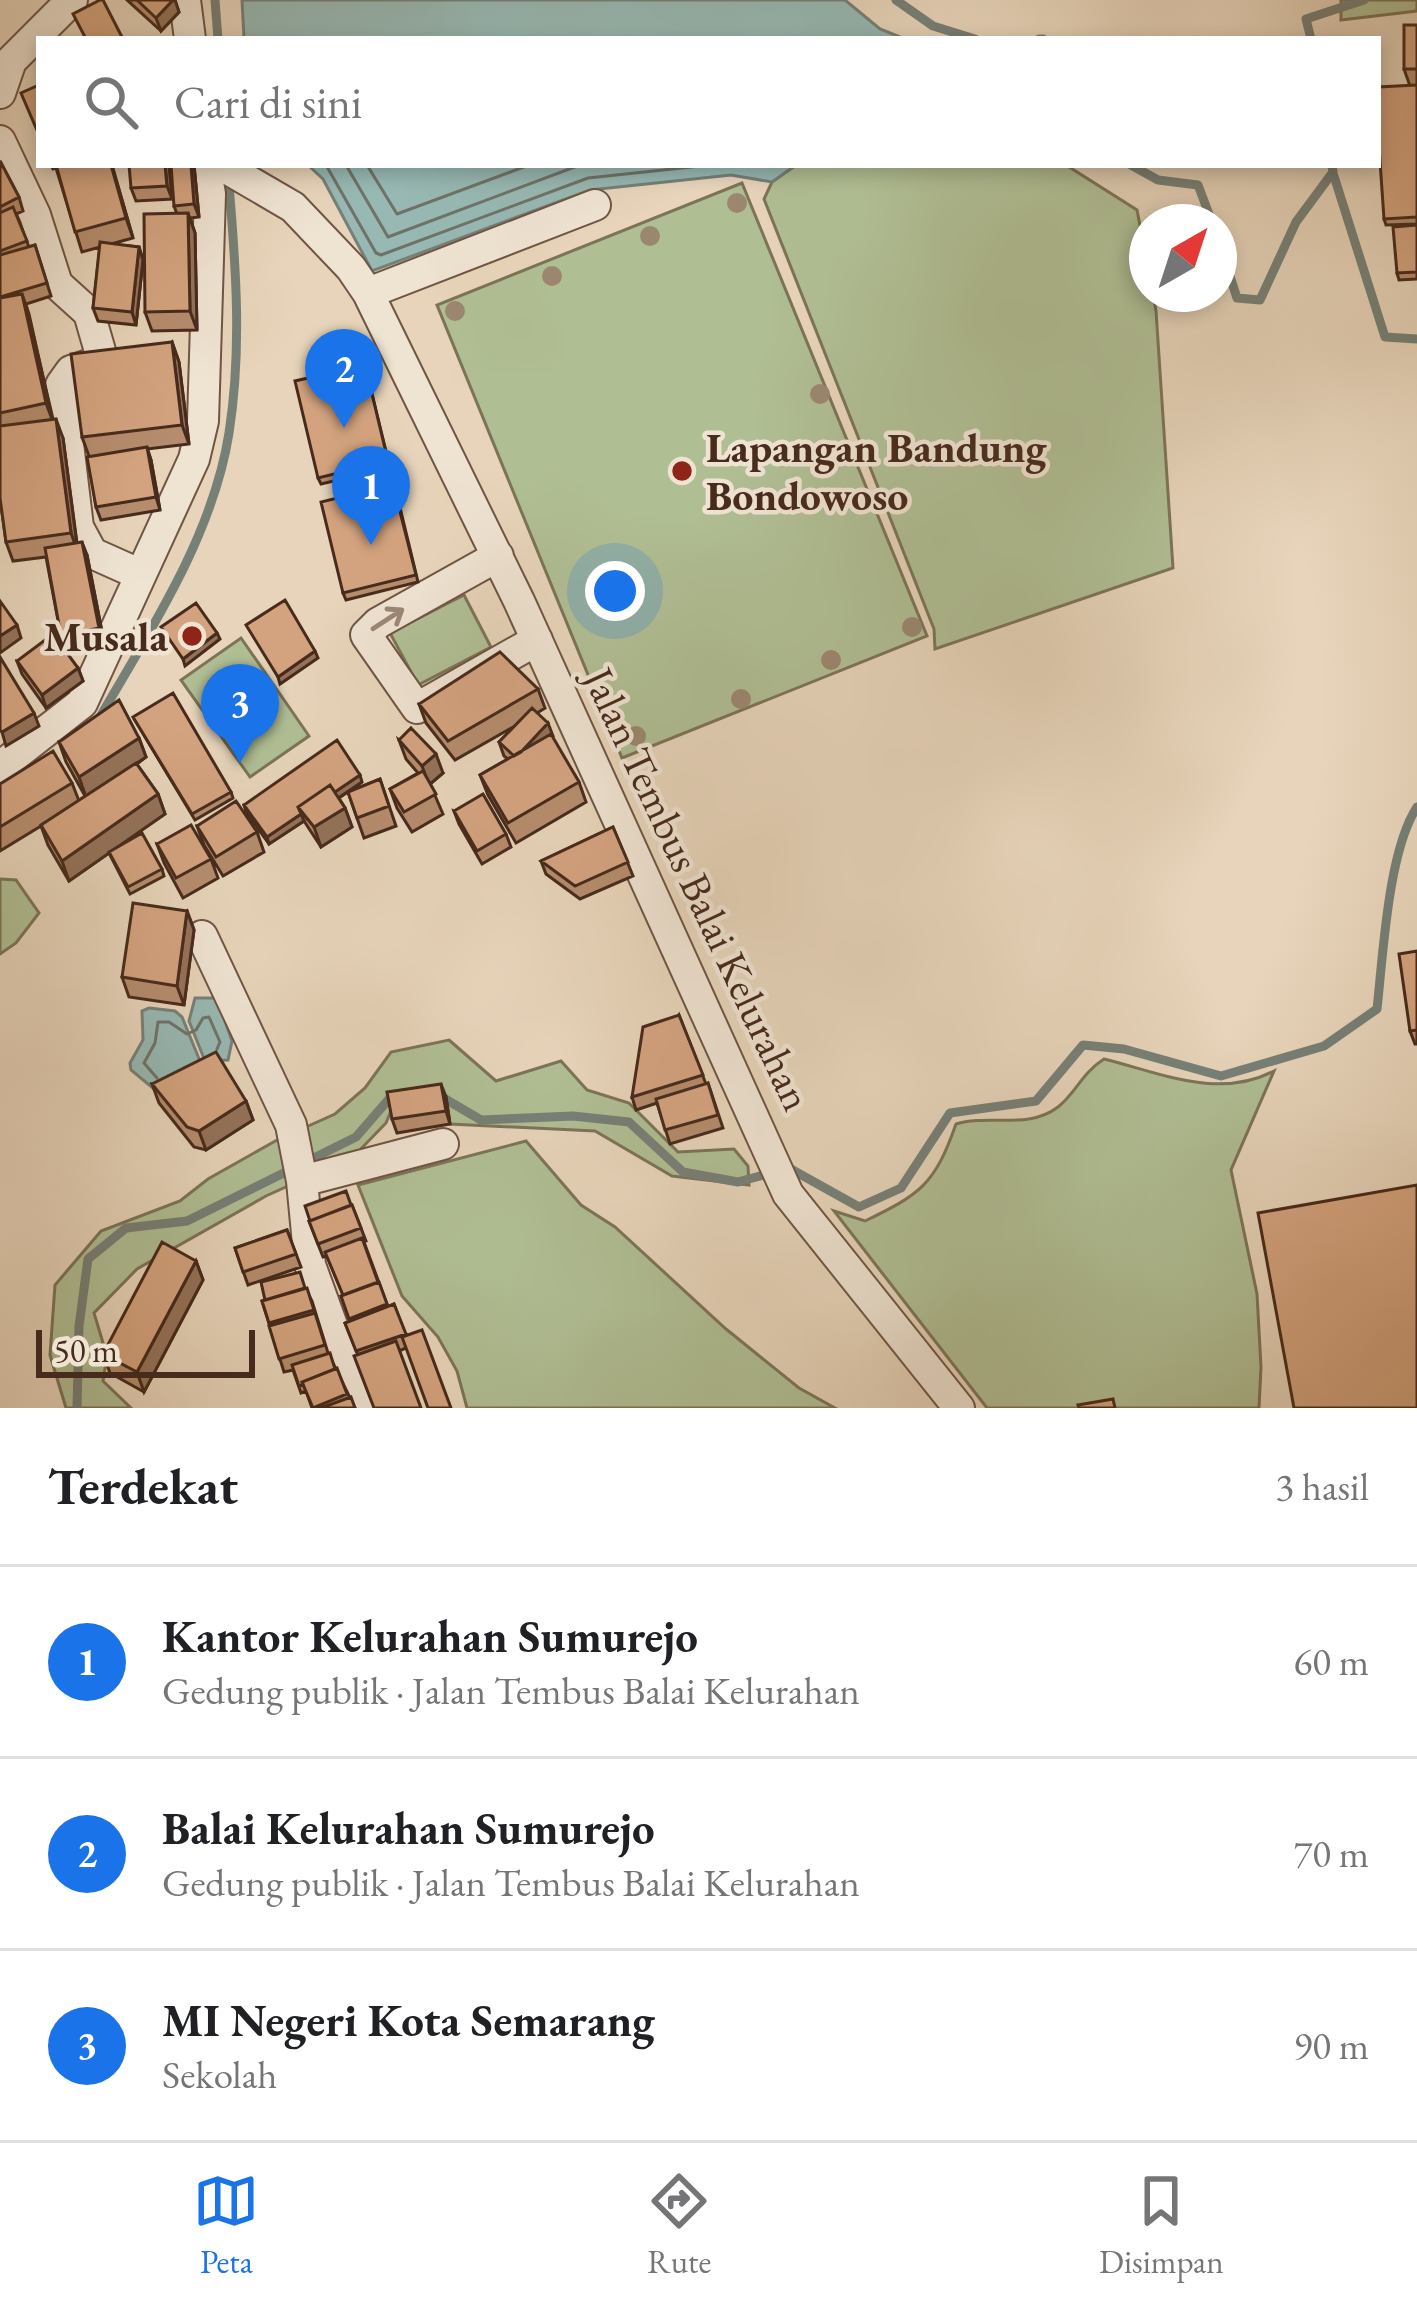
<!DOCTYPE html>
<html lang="id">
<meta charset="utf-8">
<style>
body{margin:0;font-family:"EB Garamond",serif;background:#f6f6f6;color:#202124}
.compass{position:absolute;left:1129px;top:204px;width:108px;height:108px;border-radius:50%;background:#fff;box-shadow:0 6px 18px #0003;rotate:39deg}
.scale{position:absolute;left:36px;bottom:30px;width:219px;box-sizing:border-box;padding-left:12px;border:6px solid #472b1c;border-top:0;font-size:33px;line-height:42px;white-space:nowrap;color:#472b1c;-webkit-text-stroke:9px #efe3d2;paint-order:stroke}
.you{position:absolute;left:615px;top:591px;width:42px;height:42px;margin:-30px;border:9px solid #fff;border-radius:50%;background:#1a73e8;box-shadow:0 0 0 18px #1a73e833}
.badge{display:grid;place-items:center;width:78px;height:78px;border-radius:50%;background:#1a73e8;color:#fff;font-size:39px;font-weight:700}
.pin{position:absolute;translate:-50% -99px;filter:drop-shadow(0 3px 6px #0008)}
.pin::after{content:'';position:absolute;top:63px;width:42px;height:36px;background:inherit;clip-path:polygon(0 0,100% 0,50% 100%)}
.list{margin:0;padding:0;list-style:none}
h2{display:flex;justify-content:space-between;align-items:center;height:156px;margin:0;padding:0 48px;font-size:51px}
h2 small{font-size:39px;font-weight:400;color:#757577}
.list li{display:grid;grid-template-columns:78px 1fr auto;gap:36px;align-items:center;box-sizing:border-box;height:192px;padding:0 48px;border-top:3px solid #e0e0e0}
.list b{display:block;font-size:45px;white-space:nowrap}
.list p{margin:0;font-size:39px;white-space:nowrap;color:#757577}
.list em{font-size:39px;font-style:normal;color:#757577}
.icon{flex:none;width:66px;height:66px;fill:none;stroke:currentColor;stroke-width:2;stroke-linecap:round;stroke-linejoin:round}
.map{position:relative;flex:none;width:1417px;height:1408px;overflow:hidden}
.search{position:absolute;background:#fff;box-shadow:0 6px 18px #0003;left:36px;right:36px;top:36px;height:132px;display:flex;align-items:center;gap:30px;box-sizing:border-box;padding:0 42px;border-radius:0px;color:#757577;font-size:45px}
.sheet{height:732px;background:#fff}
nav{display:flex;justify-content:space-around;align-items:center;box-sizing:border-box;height:168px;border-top:3px solid #e0e0e0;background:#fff;font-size:33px;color:#757577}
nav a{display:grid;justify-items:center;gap:6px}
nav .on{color:#1a73e8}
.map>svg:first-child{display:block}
.green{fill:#b0be94;stroke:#7c7458;stroke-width:3}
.water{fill:#97b8b3;stroke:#778077;stroke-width:3}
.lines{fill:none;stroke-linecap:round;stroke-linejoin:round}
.shore{stroke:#6f7268;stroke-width:3}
.stream{stroke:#778077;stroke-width:9}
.minor-casing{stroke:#6f5544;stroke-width:34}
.minor{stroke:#efe3d2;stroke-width:30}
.tree{fill:#9b8770}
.wall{fill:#b58c6d;stroke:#472b1c;stroke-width:3}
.shaded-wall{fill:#947259;stroke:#472b1c;stroke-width:3}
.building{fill:#d3a37f;stroke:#472b1c;stroke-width:3}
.oneway{stroke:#9b8777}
.poi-dot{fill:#8f2418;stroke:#efe3d2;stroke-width:4.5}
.labels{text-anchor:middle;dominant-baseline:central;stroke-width:9;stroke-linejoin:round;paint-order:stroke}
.poi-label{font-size:42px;font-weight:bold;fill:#472b1c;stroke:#efe3d2;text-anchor:start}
.street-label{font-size:42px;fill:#472b1c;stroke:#efe3d2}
</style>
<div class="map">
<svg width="1417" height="1408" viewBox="0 0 1417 1408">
<rect width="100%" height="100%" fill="#e7d4ba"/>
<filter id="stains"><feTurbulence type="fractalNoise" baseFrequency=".00167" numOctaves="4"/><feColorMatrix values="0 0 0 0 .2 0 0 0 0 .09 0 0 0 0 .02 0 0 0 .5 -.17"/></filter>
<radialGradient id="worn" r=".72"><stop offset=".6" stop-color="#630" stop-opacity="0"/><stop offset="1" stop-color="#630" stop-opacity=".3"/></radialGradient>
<path class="green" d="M1341,0H1417V11L1341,20Z
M796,165H1066L1137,210L1147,262V294H1153L1156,311L1173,568L935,649L934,629L764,199L772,182Z
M742,183L927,636L622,758L437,305Z
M464,595L491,647L418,685L390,633Z
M241,638L309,736L250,777L181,680Z
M0,879L16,880L39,913L16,943L0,954Z
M449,1040L496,1081L561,1061L587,1090L629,1103L678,1152L734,1149L748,1166L749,1185L672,1176L595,1131L450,1124L445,1097L393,1106L386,1123L354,1156L266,1196L137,1269L94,1313L107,1356L103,1381L131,1408H66L50,1355L55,1285L101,1231L180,1201L208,1179L277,1140L335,1114L365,1088L391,1052Z
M1104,1059C1161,1073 1218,1100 1274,1071L1231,1170L1257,1294L1261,1367L1259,1408H987L834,1211L865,1221C921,1194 935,1184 956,1124C989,1114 1028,1130 1058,1107C1075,1094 1082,1073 1104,1059Z
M526,1141L581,1205L615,1227L726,1329L799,1388L835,1408H467L457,1371L438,1337L402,1296L358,1185Z"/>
<path class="water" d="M242,0H845L880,29L905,39H244Z
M308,165H796L772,182L731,175L590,190L372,271L323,179Z
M195,998H217L232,1041L228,1060L205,1061L189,1021Z
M149,1008L175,1011L182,1017L204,1071L160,1094L131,1070L130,1063L143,1040L142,1011Z"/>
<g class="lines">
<path class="shore" d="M326,165L376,253L381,255L588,178L710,165
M346,165L388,237L580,165
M367,165L397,214L529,165
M157,1078L144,1063L155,1043L158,1022H169L187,1034L196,1030L203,1018L209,1017L220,1042L217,1049"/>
<path class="stream" d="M215,0L218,39
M896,0L933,26L975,39
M1039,39H1043
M1311,39L1306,19L1364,0
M1131,165L1158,180L1198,185L1212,222
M1333,173L1385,337L1417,339
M1219,242L1237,298L1260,300L1296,222L1333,172L1332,165
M100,717C151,629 213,535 229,433C242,350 236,268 229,185
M435,1093L481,1120L573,1116L629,1122L683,1172L738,1182L789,1168L859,1207L901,1188L950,1113L1036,1101L1083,1045L1124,1049L1221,1076L1324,1046L1377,1009C1383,956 1388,851 1417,807
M77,1408L79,1326L88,1259L126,1228L187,1221L356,1137L389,1099L401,1098"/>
<g class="minor-casing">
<path id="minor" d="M185,0L190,39
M0,93L11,61L72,0
M0,141L35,215L57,284L89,313L100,351L95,363L71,371L61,385L78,527L92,553L139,574
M221,165L293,207L351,268L368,293L519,601L788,1194L959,1408
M368,293L595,205
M498,556L378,623L366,635L417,708L537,640
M0,767L82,703L194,459L203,421L210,194L205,165
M202,936L291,1125L302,1181L310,1265L362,1408
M302,1181L443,1144"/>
</g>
<use href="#minor" class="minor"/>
</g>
<g class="tree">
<circle cx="737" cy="203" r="10"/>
<circle cx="650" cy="236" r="10"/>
<circle cx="552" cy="276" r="10"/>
<circle cx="455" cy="311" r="10"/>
<circle cx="820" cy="394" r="10"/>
<circle cx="912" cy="627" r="10"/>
<circle cx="831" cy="660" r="10"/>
<circle cx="741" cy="699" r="10"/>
<circle cx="636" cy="736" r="10"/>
</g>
<path class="wall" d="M127,0H175L179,12L161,31Z
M1417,25V224L1386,225L1384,219L1410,86L1404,69Z
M0,161L19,197L23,211L16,214L29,247L35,245L51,296L26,304L53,419L63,438L77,543L87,555L104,642L66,649L61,636L46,557L13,561L6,542L0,498Z
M51,165H112L133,238L111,244L139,247L143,260L136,325L98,321L93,308L100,247L82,252L56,168L53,169Z
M169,165L172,199L136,201L131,188Z
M194,165L199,217L190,218L195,233L197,330L152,331L145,312L177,214L174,206Z
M1417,225V279L1399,280L1397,273Z
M172,342L179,362L189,444L147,449L151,460L160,510L101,520L96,507L89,456L82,437Z
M365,365L390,468L321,484L318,478Z
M396,491L418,582L346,600L343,593Z
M17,661L78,668L83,681L46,708L22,674Z
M538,689L545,708L537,713L579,782L586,802L516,843L488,795L480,775L508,759L504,756L499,742L515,726L455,760L426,723L419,704Z
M133,717L231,792L233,798L195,820Z
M139,738L146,757L137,764L158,794L165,814L114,849L162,869L164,876L130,894L109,853L69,881L48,845L41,826L0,851V784L72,783L79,801L85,796L66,762L59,742Z
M399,740L443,773L430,784L443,814L412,832L397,808L390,789L418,773L406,759Z
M380,779L396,826L364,838L348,792Z
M362,782L339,798L345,808L352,827L321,847L304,821L269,844L246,812L244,805Z
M454,811L506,834L511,847L482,864L459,824Z
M197,826L257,832L264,852L223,876L204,845Z
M613,827L633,876L580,899L546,874L541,861Z
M157,844L211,859L218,878L183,898L164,863Z
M187,911L194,930L184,1005L129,997L122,977Z
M1417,951V1044H1415L1410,1031Z
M679,1015L706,1084L708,1083L723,1128L670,1144L657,1103L636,1110L632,1097Z
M152,1084L246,1101L253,1120L206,1150L194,1147L159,1103Z
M446,1097L450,1124L397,1133L392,1119Z
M352,1205L366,1241L364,1242L388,1307L394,1304L406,1336V1348L399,1351L358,1355L345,1323L350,1321L341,1296L343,1295L327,1256L323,1257L309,1221Z
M287,1230L301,1267L248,1285L235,1248Z
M196,1261L203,1280L144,1392L110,1373L103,1354Z
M305,1288L312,1301L328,1353L355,1408H312L306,1391L301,1393L293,1370L284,1372L262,1301Z"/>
<path class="shaded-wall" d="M173,0H175L179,12L161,31L156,18Z
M111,165L112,166L133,238L126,218Z
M165,165H169L172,199L167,186Z
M191,165H194L199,217L194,204Z
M188,213L195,233L197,330L190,311Z
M139,247L143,260L136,325L132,312Z
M22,294L29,314L53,422L46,403Z
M172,342L179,362L189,444L182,425Z
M56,419L63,438L78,553L71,533Z
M147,447L151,460L160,510L156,497Z
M82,542L87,555L104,642L99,628Z
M17,625L21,638L0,653V636Z
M217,633L220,639L185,666L183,659Z
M315,651L318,658L280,684L278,677Z
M78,668L83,681L46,708L42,695Z
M34,713L39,726L6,746L2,732Z
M548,723L553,736L515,757Z
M139,738L146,757L86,797L79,777Z
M436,754L443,773L429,785L422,766Z
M360,775L362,782L307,819L303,813Z
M158,794L165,814L69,881L62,861Z
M345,808L352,827L321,847L314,827Z
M301,814L304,821L269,844L267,837Z
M187,911L194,930L184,1005L177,986Z
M441,1084L446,1097L450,1124L446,1111Z
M246,1101L253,1120L206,1150L199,1131Z
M196,1261L203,1280L144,1392L137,1372Z"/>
<path class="building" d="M100,0H103L123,39H86L73,14Z
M137,0H173L156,18Z
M1404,25H1417V69H1404Z
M39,85V135L21,93Z
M1417,85V217L1384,219L1378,132V87Z
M0,161L19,197L0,207Z
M56,165H111L126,218L75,232Z
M129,165H165L167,186L131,188Z
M171,165H191L194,204L174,206Z
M13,207L27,241L0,251V213Z
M188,213L190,311L145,312L144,214Z
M1417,225V272L1397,273L1393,227Z
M100,242L139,247L132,312L93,308Z
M35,245L47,283L0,297V255Z
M22,294L46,403L0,413V298Z
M172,342L182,425L82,437L71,354Z
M365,365L388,461L318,478L295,381Z
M56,419L71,533L6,542L0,498V426Z
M147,447L156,497L96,507L87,457Z
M393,484L416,575L343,593L321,502Z
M82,542L99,628L61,636L45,548Z
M285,600L315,651L278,677L246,625Z
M0,601L17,625L0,636Z
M196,603L217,633L183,659L161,627Z
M53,634L78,668L42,695L17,661Z
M500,652L538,689L448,741L419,704Z
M0,657L34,713L2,732L0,730Z
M173,693L231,792L192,814L133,717Z
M119,700L139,738L79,777L59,742Z
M532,708L548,723L521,752L514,756L499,742Z
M411,728L436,754L422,766L399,740Z
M551,734L579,782L508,823L480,775Z
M337,740L360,775L335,792L330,785L298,807L301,814L267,837L244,805Z
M53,751L72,783L0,827V784Z
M136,763L158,794L62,861L41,825Z
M423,771L436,794L404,812L390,789Z
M380,779L389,806L357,818L348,792Z
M330,785L345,808L314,827L298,807Z
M483,794L506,834L477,851L454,811Z
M236,801L257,832L216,857L197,826Z
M191,825L211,859L176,878L157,844Z
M613,827L628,862L575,886L541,861Z
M142,833L162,869L128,887L109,852Z
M133,903L187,911L177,986L122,977Z
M1417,951V1030L1410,1031L1399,954Z
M679,1015L703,1075L632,1097L643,1027Z
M216,1052L246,1101L199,1131L187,1127L152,1084Z
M708,1083L718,1115L665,1130L656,1099Z
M441,1084L446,1111L392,1119L387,1092Z
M1417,1185V1408H1294L1258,1213Z
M346,1191L351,1205L310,1221L305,1206Z
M352,1205L361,1228L318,1244L309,1221Z
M287,1230L296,1254L243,1272L235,1248Z
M362,1238L378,1282L343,1295L325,1252Z
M162,1242L196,1261L137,1372L103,1354Z
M300,1272L305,1288L265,1300L261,1282Z
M379,1282L387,1304L349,1319L341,1296Z
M307,1288L314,1310L269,1323L262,1301Z
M394,1304L406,1334L356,1351L345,1323Z
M315,1313L325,1345L279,1359L269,1326Z
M422,1330L451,1408H428L402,1337Z
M396,1341L421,1408H374L354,1356Z
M330,1353L335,1369L302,1382L303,1384L299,1386L292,1365Z
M337,1368L347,1394L313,1408L302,1382Z
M351,1397L355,1408H321Z
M1113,1399L1115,1408H1079L1078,1405Z"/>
<defs><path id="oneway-shaft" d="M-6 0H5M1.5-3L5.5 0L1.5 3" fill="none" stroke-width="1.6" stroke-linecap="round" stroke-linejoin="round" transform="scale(3)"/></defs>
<use class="oneway" href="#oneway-shaft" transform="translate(388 619) rotate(-33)"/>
<g class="poi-dot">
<circle cx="682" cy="471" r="12"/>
<circle cx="192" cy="636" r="12"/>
</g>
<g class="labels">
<g class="poi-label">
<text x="706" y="447">Lapangan Bandung<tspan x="706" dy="48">Bondowoso</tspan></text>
<text x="168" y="636" text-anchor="end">Musala</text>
</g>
<g class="street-label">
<text transform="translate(698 889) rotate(65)">Jalan Tembus Balai Kelurahan</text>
</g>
</g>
<rect width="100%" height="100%" filter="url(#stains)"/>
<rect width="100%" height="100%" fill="url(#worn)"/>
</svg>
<svg class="compass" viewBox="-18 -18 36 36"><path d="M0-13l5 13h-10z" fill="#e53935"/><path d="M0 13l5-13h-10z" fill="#757577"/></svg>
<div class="scale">50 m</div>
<div class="you"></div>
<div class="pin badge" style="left:371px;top:545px">1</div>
<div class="pin badge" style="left:344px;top:428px">2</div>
<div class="pin badge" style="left:240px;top:763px">3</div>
<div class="search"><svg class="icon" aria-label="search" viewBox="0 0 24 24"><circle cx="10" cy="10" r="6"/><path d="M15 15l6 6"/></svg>Cari di sini</div>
</div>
<section class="sheet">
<h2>Terdekat<small>3 hasil</small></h2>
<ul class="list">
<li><span class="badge">1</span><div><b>Kantor Kelurahan Sumurejo</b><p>Gedung publik · Jalan Tembus Balai Kelurahan</p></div><em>60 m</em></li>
<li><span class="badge">2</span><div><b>Balai Kelurahan Sumurejo</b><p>Gedung publik · Jalan Tembus Balai Kelurahan</p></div><em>70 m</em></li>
<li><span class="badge">3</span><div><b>MI Negeri Kota Semarang</b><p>Sekolah</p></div><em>90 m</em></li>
</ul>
</section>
<nav>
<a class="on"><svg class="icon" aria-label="map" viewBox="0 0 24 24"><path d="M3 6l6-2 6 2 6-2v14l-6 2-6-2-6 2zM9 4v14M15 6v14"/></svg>Peta</a>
<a><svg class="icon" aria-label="directions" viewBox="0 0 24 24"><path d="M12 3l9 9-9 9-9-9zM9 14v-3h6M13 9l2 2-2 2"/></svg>Rute</a>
<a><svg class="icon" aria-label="saved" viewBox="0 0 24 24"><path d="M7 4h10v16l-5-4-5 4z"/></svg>Disimpan</a>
</nav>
